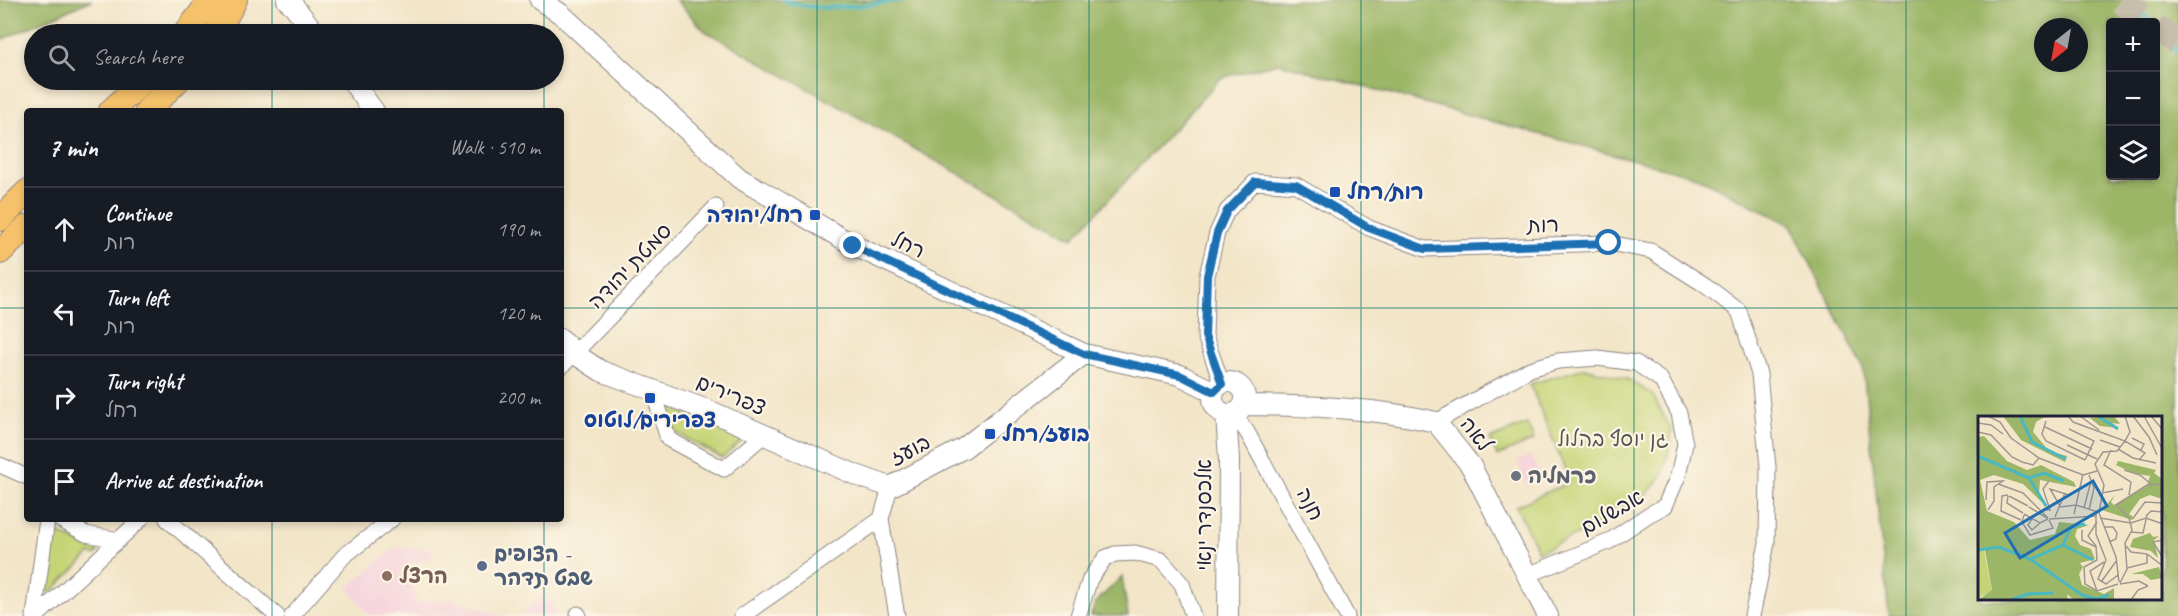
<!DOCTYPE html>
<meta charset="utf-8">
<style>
body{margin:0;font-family:Caveat,"Playpen Sans Hebrew",sans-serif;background:#242831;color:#f1f3f6}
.controls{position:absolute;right:18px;top:18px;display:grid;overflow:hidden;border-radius:6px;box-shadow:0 3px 9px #0003}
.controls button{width:54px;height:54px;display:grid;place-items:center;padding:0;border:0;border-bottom:2px solid #363941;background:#171b24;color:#f1f3f6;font:30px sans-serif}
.compass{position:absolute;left:2034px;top:18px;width:54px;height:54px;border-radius:50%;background:#171b24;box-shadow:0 3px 9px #0003;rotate:211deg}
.stop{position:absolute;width:18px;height:18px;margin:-14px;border:4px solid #1f6fb2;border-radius:50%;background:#fff}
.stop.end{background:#1f6fb2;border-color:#fff;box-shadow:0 2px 6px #0008}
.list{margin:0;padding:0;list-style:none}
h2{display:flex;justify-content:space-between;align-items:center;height:78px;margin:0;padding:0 24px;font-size:26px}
h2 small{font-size:20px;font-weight:400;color:#9ea1a6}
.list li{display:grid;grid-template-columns:39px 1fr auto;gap:18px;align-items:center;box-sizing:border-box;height:84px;padding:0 24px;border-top:2px solid #363941}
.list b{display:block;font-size:22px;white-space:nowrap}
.list p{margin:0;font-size:20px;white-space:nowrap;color:#9ea1a6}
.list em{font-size:20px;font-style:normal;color:#9ea1a6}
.icon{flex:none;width:33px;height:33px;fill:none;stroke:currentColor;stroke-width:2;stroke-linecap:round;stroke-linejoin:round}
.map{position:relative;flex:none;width:2178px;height:616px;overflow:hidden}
.search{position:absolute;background:#171b24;box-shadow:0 3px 9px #0003;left:24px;top:24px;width:540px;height:66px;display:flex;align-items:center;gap:15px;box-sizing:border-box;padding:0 21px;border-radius:33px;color:#9ea1a6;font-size:22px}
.panel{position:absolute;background:#171b24;box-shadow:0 3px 9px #0003;left:24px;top:108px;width:540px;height:414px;border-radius:6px}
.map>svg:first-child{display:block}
.built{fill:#f5cfdb}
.green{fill:#c5d476;stroke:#747b58;stroke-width:1.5}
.forest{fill:#9cb667;stroke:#5f6c51;stroke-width:1.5;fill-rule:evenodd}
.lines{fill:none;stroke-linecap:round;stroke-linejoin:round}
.stream{stroke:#49b8c1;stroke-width:4}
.trunk-tunnel{stroke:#c8beac;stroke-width:26;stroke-dasharray:26 13;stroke-linecap:butt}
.minor-casing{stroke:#8a8482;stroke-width:17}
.tertiary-casing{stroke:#8a8482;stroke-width:22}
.primary-casing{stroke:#8a8482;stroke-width:26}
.minor{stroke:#fff;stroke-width:15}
.tertiary{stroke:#fff;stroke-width:20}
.primary{stroke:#f5c16b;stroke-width:24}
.route{stroke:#1f6fb2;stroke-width:8}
.grid{fill:none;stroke:#0f766e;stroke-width:1.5;stroke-opacity:0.55}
.transit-dot{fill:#1a4fb4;stroke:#fcf5e5;stroke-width:2}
.worship-dot{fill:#6b7280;stroke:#fcf5e5;stroke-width:2}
.service-dot{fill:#5c6f8a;stroke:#fcf5e5;stroke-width:2}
.education-dot{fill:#8d6e63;stroke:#fcf5e5;stroke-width:2}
.labels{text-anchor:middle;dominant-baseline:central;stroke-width:4.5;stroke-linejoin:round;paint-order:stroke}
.transit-label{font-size:21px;font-weight:bold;fill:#164399;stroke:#fcf5e5;text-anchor:start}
.street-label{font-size:21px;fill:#22223b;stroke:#fcf5e5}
.park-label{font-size:21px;fill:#53574d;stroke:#fcf5e5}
.worship-label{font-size:21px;font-weight:bold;fill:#5b616d;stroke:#fcf5e5;text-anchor:start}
.service-label{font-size:21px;font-weight:bold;fill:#4e5e75;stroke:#fcf5e5;text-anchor:start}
.education-label{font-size:21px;font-weight:bold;fill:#785e54;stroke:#fcf5e5;text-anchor:start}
.inset-river{fill:none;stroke:#49b8c1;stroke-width:3}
.inset-road{fill:none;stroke:#9f9790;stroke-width:1.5}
.view{fill:#1f6fb2;fill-opacity:0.15;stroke:#1f6fb2;stroke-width:3}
.inset-edge{fill:none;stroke:#22223b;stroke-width:3}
</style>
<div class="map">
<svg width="2178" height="616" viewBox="0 0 2178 616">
<rect width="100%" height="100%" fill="#fcf5e5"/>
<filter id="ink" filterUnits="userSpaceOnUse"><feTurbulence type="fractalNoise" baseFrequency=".0167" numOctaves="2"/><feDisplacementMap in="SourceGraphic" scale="12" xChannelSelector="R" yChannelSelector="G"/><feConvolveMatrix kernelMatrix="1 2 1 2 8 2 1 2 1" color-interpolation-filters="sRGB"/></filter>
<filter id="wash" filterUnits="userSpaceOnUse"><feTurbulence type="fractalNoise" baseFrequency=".008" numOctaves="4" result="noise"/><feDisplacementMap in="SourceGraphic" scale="24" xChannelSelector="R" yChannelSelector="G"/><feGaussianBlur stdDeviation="1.35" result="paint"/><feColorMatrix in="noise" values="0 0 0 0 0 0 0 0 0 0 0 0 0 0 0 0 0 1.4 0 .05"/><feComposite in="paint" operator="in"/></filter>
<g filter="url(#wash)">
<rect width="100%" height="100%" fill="#f2e5c8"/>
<path class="built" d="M1531,455L1542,479L1527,486L1517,461Z
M430,547L434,557L411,564L416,602L452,600L505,616H370L348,588L394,548Z
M543,593L559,616H521Z"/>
<path class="green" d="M1585,368L1627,379L1652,394L1672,431C1669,444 1668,461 1663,473C1647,508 1573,536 1538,552L1516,506L1570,482L1530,384Z
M669,406L744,439L722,458L675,432Z
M1527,424L1534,440L1497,456L1490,439Z
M59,534L80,543L97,548L98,552L95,555L90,554L51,592L46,590L53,539Z"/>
<path class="forest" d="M0,0H92L0,40Z
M676,0H2178V616H1889L1863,368L1791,225L1697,177L1278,63L1221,78L1073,238L705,31ZM2156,22V176H2110V22ZM2043,27H2079V63H2043ZM1980,418H2162V600H1980Z
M1122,577L1128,616H1091L1095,603Z"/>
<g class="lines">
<path class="stream" d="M783,0C821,15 865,4 905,0
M2129,0L2150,22
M2156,29L2178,53"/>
</g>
</g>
<g filter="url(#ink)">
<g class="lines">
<path class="trunk-tunnel" d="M2120,0L2150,22
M2156,27L2178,42"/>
<g class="minor-casing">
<path id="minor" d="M561,367L716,207
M1222,384L1205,336L1207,276L1217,233L1227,211L1255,182L1296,185L1369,228L1425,249L1609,243L1651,251L1705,285L1739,311L1759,374L1768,467L1767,543L1752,616
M653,390L668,439L724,469L764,435
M1234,414L1247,432L1347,616
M1436,422L1530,369L1558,361L1597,358L1636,363L1661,380L1679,413L1685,444L1678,476L1665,506L1648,515L1608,542L1528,575
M0,465L27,477
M59,519L86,534L119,540
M167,519L277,616
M881,519L897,616
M578,614L579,616
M34,616L47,519
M37,616L141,519
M292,616L344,556L392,519
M742,616L881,519L890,487
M1078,616L1090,579L1105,558L1115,554L1135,553L1161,560L1182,584L1193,616"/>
</g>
<g class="tertiary-casing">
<path id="tertiary" d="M287,0L293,5L316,34
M540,0L561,14L739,178L853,245L1084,354L1180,375L1214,392
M351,80L374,111
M561,339L575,354L601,371L710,411L856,475L890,487L964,448L1084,354
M1213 398a16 16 0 1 1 32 0a16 16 0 1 1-32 0Z
M1244,405C1309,406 1372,407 1436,422L1471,466L1548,616
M1226,414L1229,459L1228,616"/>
</g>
<g class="primary-casing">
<path id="primary" d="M185,34L211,0
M216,34L235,0
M111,111L144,80
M147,111L178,80
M0,219L27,192
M0,252L27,227"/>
</g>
<use href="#minor" class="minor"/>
<use href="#tertiary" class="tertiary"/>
<use href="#primary" class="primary"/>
</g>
</g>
<g class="lines" filter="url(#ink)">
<path class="route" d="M853,246L1084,354L1180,375L1214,392L1222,384L1205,336L1207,276L1217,233L1227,211L1255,182L1296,185L1369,228L1425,249L1609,243"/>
</g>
<path class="grid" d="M272,0V34M544,0V34M817,0V616M1089,0V616M1361,0V616M1634,0V616M1906,0V616M272,80V111M544,80V111M0,308H27M561,308H2178M272,519V616M544,519V616"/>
<g class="transit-dot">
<rect x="1329" y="186" width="12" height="12" rx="3"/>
<rect x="809" y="209" width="12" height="12" rx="3"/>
<rect x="644" y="392" width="12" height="12" rx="3"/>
<rect x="984" y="428" width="12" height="12" rx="3"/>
</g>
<circle class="worship-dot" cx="1516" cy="476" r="6"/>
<circle class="service-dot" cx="482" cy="566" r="6"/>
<circle class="education-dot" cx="387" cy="576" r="6"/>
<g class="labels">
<g class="transit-label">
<text x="1347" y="192">רות/רחל</text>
<text x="803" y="215" text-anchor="end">רחל/יהודה</text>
<text x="650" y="420" text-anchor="middle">צפרירים/לוטוס</text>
<text x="1002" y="434">בועז/רחל</text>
</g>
<g class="street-label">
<text transform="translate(1543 225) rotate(-2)">רות</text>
<text transform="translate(908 245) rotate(25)">רחל</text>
<text transform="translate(630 266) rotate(-46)">סמטת יהודה</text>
<text transform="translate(731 395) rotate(23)">צפרירים</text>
<text transform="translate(1476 434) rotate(52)">לאה</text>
<text transform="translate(910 450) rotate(-28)">בועז</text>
<text transform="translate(1310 504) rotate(62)">חנה</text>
<text transform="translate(1612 512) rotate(-30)">אבשלום</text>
<text transform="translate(1204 515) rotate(-90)">אלכסנדר ינאי</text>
</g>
<g class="park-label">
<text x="1613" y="439">גן יוסף בהלול</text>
</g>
<g class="worship-label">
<text x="1528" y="476">כרמליה</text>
</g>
<g class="service-label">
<text x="494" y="554">הצופים -<tspan x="494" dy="24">שבט תדהר</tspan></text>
</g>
<g class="education-label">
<text x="399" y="576">הרצל</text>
</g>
</g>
<g transform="translate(1978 416)">
<rect width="184" height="184" fill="#f2e5c8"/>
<path d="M0,131L6,134L14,175L0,182Z" fill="#c5d476"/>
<path d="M25,0H68L58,6L55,16L71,35L89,40L87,46L43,24ZM136,0L142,8L134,7L140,12L122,10L112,2ZM6,20L29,45L49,54L63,49L96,66L98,71L62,64L61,78L71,93L45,68L16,59L2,64L9,95L36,106L52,124L77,118L81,106L111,109L99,113L97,120L102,129L113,133L117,143L102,147L105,151L101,158L104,169L126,178L136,172V184H96L89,178L90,184H0L14,174L7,134L0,131V21ZM140,45L178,54L176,57L184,63V83L172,79L162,83L151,98L157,102L154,104L124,94L137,79L133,86L136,89L169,70L172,60L155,57L138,49ZM172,117L175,121L181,120L176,124L180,142L173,135L152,131L155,123ZM181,151L184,162L173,164L165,158H153Z" fill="#9cb667"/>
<path class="inset-river" d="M42,0L54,26L88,43M120,0L140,13M0,40L51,62L68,90M51,62L66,57L86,65M85,129L93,111L107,108M0,134L21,131L52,143L104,179L118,183L131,179M53,143L85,129L115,144M32,184L50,178L75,177"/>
<path class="inset-road" d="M10,0L22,6L33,22L61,42L105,59L119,55M90,0L95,6L147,25L139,35L125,36L117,48L126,69L121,97L138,141L141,166M102,0L121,14M147,0L152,16L147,25L167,37L161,44M155,0L171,21L179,39M166,0L185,34M173,0L185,14M68,5L64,18L68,25L107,44M0,7L13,9L25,18M67,11L114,33M91,13L116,25L107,44M0,16L13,19L34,41L44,46L55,49L61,42M154,22L166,28L163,34M122,24L142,31M89,29L119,43M140,33L155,42L178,47M133,34L126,49L153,66L151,79M146,54L162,59L173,68M20,68L45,77L70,102M124,77L145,73M30,79L24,80L23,95L43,104M30,80L29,87L45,97M31,80L50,90M8,84L9,66L25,65L16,71V85L10,94M82,90L72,73L91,79M51,91L69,102M82,91L98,89L120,96M106,92L113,65M65,93L72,94L65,73L71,65M111,94L116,72L111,59M118,96V118L128,144L120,163L128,168L140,159M46,98L62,107L70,103M96,98L105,58M46,99L44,106L52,119L75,112L71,104M168,100L173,95L185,96M77,101L87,77M156,101L167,86L185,87M122,102L153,107L168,102L185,108M54,103L50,109L54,114L62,107M71,103L119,100M119,106L110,120L118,130L119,144L106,151L107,168L119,175L140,168M126,111H135L139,117L138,123L131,126M104,114V124L118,131M153,116L165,117L169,99M185,124L175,126L185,142M148,130L153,136L169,138M169,138L185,150M149,152L169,147V138M123,166L139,144M142,167L149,153L147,127L154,114L151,102L138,89L169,69L185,68M142,168L161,165L170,170M119,175L112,155L126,146M153,184L160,174L170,170"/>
<path class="view" d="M115,65L129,90L42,142L27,117Z"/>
<rect width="184" height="184" class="inset-edge"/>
</g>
</svg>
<div class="controls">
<button>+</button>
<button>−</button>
<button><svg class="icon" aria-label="layers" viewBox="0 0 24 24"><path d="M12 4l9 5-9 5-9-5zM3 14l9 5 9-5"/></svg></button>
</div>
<svg class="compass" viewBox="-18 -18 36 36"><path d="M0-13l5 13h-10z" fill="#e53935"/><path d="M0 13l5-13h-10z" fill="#9ea1a6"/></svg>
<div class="stop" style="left:1609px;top:243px"></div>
<div class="stop end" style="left:853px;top:246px"></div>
<div class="search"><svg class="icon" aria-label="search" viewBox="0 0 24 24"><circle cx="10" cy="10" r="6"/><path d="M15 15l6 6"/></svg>Search here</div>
<section class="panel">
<h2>7 min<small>Walk · 510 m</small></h2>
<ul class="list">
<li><svg class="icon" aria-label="ahead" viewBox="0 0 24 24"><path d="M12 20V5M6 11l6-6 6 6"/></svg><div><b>Continue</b><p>רות</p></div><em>190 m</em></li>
<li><svg class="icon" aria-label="left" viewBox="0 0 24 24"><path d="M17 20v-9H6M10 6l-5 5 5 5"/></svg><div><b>Turn left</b><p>רות</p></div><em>120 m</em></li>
<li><svg class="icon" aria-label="right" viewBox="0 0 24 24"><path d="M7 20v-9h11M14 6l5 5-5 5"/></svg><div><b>Turn right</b><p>רחל</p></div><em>200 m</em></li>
<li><svg class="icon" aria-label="arrive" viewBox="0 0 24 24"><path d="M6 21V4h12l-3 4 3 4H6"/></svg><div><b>Arrive at destination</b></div></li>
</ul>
</section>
</div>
